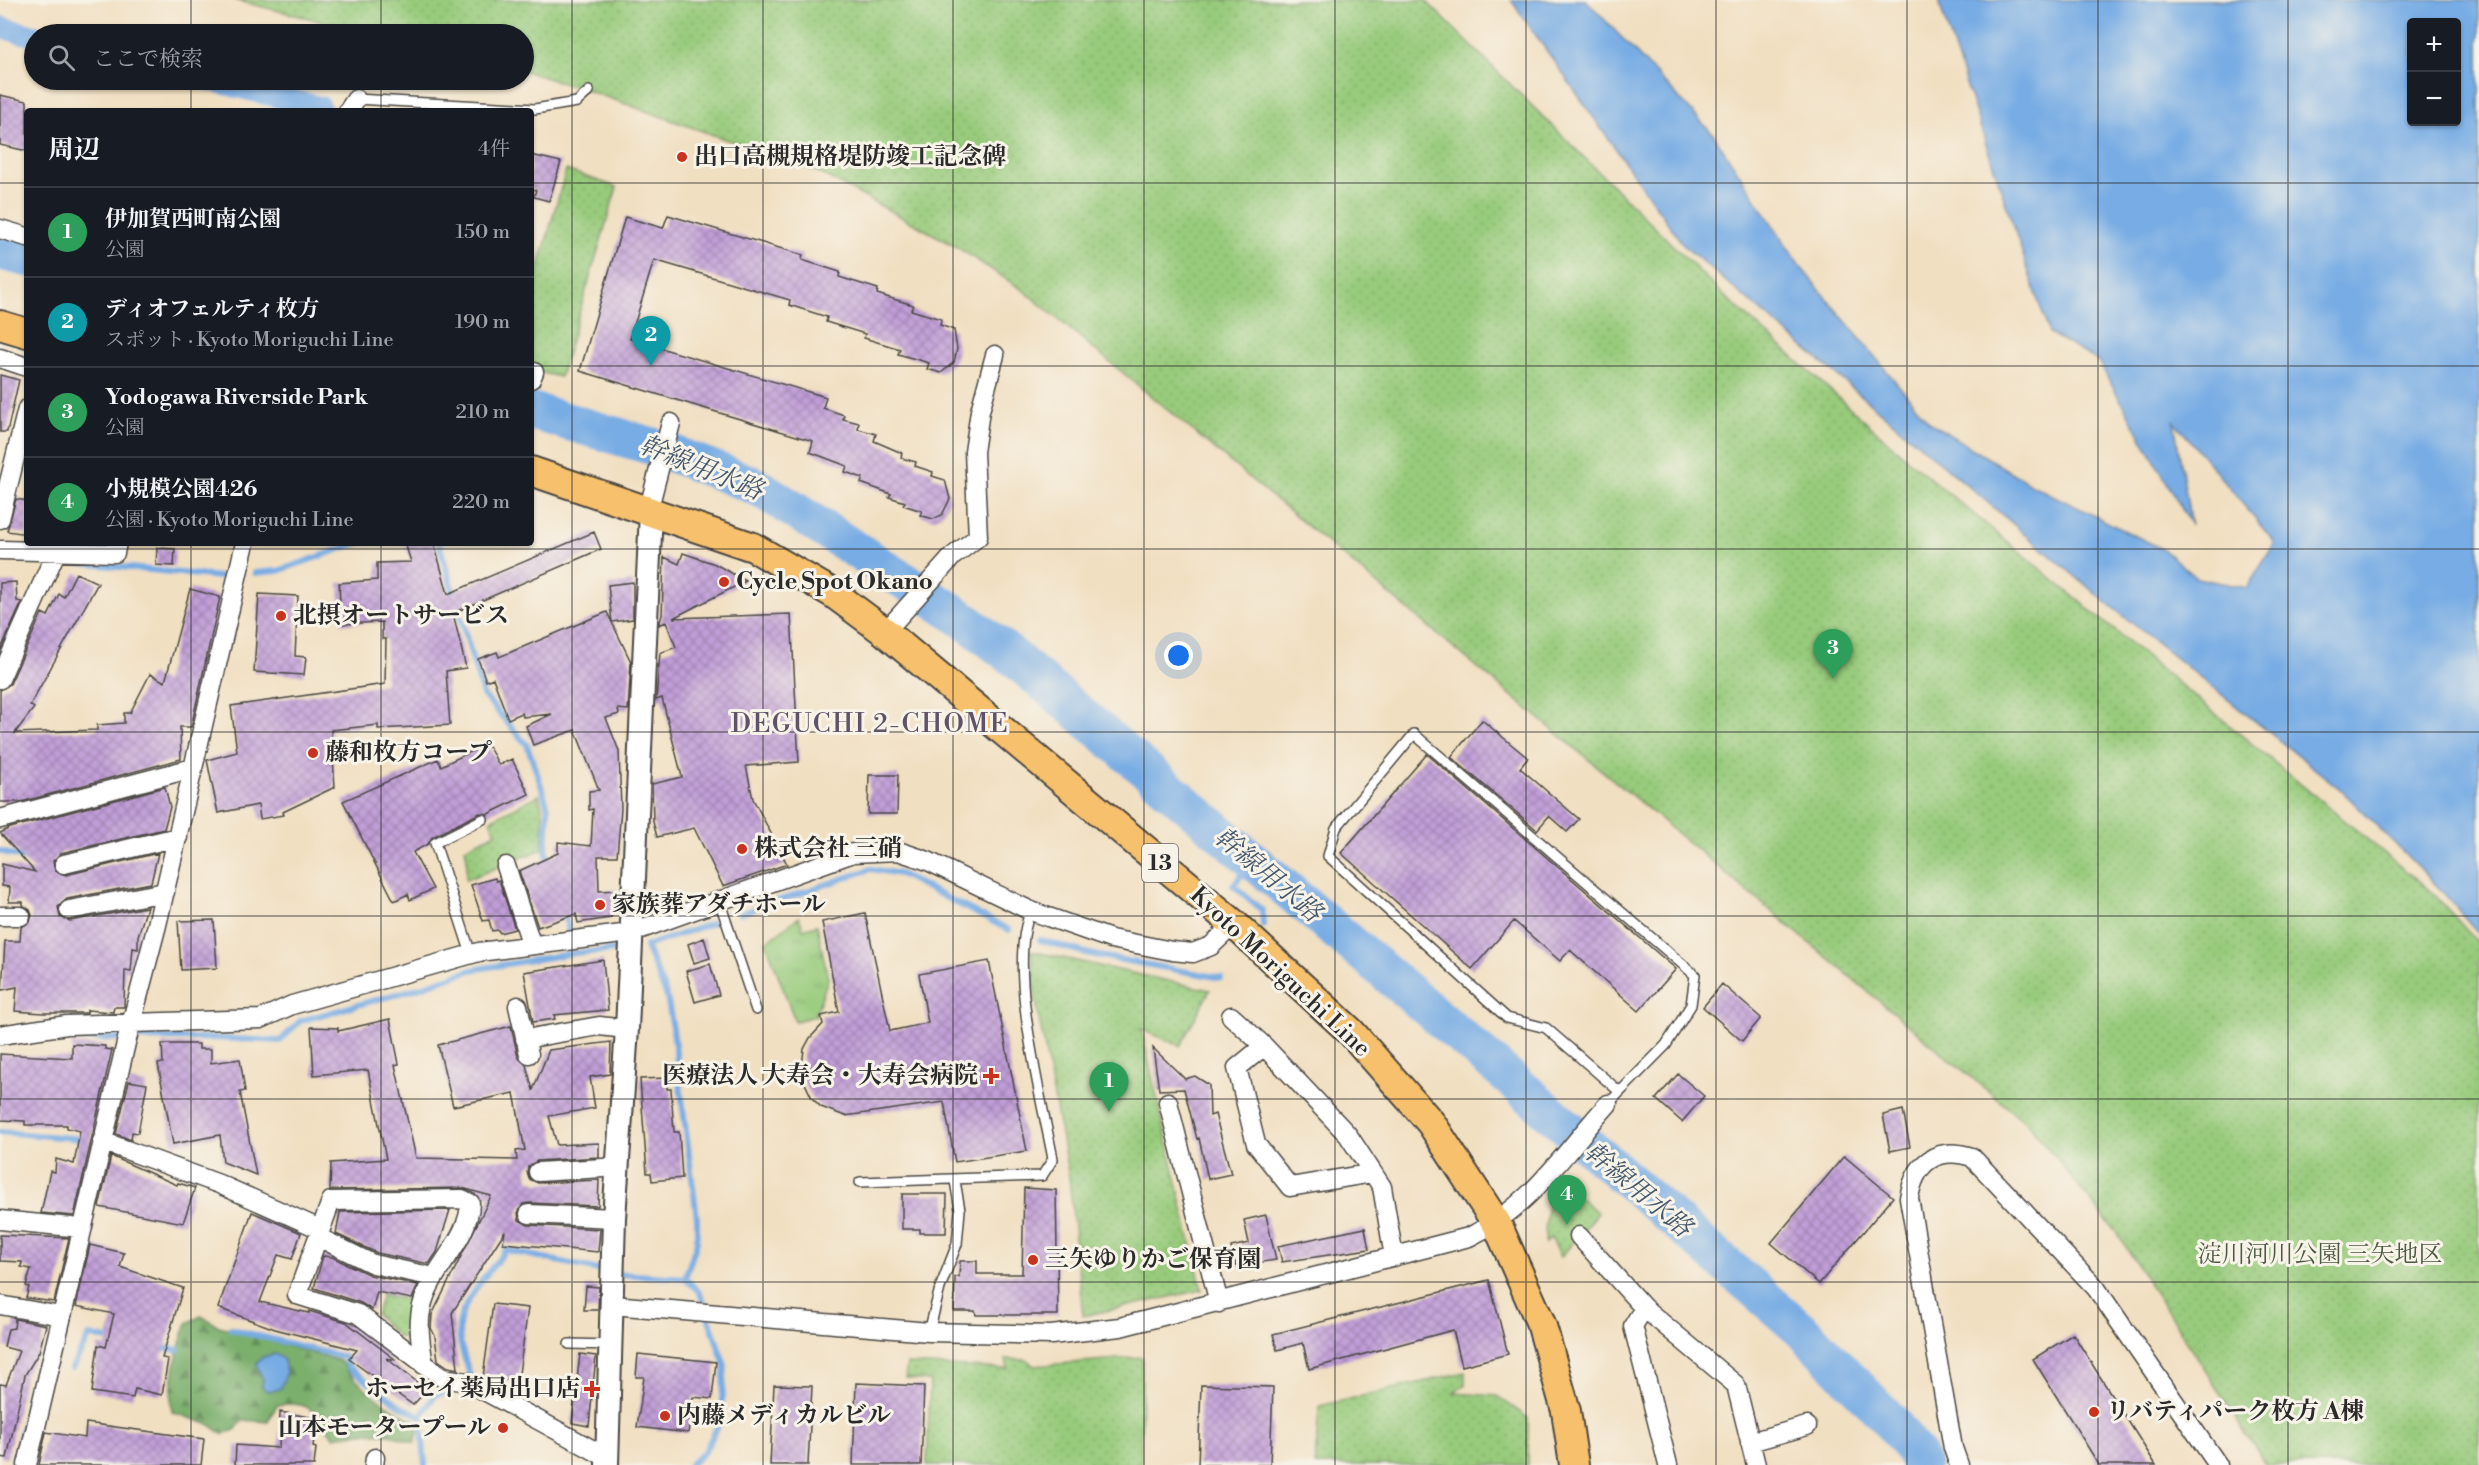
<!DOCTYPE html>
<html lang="ja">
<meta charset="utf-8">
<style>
body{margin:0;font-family:"Libre Bodoni","Noto Serif JP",serif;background:#20242c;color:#f1f3f6}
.controls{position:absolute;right:18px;top:18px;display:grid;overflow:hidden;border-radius:6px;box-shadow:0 2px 4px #0004}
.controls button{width:54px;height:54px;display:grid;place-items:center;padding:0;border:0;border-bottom:2px solid #363941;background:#171b24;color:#f1f3f6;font:30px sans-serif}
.you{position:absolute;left:1179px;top:656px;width:21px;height:21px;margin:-15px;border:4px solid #fff;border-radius:50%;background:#1a73e8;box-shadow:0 0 0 9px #1a73e833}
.badge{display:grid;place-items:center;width:39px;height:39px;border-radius:50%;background:#d93025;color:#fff;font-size:20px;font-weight:700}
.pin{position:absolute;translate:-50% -50px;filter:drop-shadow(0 2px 3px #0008)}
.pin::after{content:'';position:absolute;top:32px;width:21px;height:18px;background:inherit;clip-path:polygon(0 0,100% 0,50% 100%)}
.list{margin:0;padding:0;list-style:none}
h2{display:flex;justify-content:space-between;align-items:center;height:78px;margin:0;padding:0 24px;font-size:26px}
h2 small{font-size:20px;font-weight:400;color:#9ea1a6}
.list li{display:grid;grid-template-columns:39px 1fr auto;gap:18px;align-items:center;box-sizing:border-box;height:90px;padding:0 24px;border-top:2px solid #363941}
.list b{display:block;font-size:22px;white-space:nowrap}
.list p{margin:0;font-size:20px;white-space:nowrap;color:#9ea1a6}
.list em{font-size:20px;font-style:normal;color:#9ea1a6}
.icon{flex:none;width:33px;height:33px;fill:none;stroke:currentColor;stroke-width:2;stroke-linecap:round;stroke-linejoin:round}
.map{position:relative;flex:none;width:2479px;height:1465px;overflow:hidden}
.search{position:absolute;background:#171b24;box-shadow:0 2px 4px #0004;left:24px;top:24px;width:510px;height:66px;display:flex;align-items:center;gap:15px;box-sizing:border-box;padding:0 21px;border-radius:33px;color:#9ea1a6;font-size:22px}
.panel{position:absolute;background:#171b24;box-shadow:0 2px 4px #0004;left:24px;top:108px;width:510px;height:438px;border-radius:6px}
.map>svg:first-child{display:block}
.grass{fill:url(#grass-tufts);stroke:#627b54;stroke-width:1.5}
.forest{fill:url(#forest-firs);stroke:#526d4c;stroke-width:1.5}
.park{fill:url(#park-dots);stroke:#627b54;stroke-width:1.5}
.water{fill:#77ace4;stroke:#516c88;stroke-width:1.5;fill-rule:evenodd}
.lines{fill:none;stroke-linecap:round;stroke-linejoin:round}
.stream{stroke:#77ace4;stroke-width:6}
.canal{stroke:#77ace4;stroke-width:22}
.river{stroke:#77ace4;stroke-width:38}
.building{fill:url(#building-cross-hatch)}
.service-casing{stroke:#494642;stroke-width:12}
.minor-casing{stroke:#494642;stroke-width:21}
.tertiary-casing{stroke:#494642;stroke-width:26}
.primary-casing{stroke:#494642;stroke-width:32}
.service{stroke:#fff;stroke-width:9}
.minor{stroke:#fff;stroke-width:18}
.tertiary{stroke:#fff;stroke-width:22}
.primary{stroke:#f7c06c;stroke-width:28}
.grid{fill:none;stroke:#2b2b2b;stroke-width:1.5;stroke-opacity:0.55}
.poi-dot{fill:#c8321e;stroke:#f7f3e8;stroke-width:2}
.labels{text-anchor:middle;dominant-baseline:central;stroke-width:6;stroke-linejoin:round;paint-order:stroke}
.shield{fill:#f7f3e8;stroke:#686764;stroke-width:1.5}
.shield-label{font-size:22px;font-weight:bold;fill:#2b2b2b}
.poi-label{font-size:24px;font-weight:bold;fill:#2b2b2b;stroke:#f7f3e8;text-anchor:start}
.street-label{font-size:24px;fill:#2b2b2b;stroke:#f7f3e8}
.park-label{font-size:24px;fill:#4c5b43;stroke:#f7f3e8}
.water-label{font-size:26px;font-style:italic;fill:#46586c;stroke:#f7f3e8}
.neighbourhood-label{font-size:26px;letter-spacing:1.5px;fill:#605368;stroke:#f7f3e8}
</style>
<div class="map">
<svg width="2479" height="1465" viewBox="0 0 2479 1465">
<defs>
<pattern id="grass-tufts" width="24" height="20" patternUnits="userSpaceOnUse" patternTransform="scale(1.5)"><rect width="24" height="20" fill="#98cb7c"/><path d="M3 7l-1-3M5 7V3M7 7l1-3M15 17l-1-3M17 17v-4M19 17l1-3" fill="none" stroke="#83ae6b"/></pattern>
<pattern id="forest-firs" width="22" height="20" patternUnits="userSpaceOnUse" patternTransform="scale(1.5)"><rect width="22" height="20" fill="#7aaf6c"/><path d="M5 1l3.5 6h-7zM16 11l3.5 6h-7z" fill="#648f59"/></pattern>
<pattern id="park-dots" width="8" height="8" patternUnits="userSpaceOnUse" patternTransform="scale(1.5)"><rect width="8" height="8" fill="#98cb7c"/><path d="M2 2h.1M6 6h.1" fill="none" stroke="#83ae6b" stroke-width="1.8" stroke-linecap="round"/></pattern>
<pattern id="building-cross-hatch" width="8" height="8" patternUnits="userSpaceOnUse" patternTransform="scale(1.5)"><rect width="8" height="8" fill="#c19ed8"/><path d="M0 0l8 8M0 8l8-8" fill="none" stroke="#9d81af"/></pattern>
</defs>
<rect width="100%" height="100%" fill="#f7f3e8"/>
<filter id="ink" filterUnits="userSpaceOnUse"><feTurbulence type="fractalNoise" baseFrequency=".0167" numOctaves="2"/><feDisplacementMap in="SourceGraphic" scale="12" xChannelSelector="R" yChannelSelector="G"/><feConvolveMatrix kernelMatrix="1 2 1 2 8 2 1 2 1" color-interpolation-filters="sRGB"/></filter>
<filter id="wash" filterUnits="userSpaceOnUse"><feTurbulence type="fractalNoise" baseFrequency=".008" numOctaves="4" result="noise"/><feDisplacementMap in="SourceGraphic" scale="24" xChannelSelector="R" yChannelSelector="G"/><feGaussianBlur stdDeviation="1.35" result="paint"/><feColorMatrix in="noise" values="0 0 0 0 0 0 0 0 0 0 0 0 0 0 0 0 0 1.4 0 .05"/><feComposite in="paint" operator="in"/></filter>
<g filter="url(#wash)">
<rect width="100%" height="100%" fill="#f1dfc1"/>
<path class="grass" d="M799,917L803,929L817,925L828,979L815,1016L795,1021L766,942Z"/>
<path class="forest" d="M201,1316L219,1326L340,1361C357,1386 389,1408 415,1421L418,1432L415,1443L388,1434L361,1433L333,1437C315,1412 311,1400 277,1405L268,1422L243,1420L235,1430L222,1434L210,1425L172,1412C168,1391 178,1344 187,1323Z"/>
<path class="park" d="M234,0H1425L1721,293L1913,464L2435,895L2479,944V1465H2266L2119,1236L2030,1126L1023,290L957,247L818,172L589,91L524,71V34H374Z
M566,170L617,187L560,377L531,370V295Z
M539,795L543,813V849L466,880L467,859L465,848L496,833L490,820Z
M1031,951L1210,990L1180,1046L1141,1029L1202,1290L1083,1316L1069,1177L1036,1002Z
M1569,1188L1598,1213L1561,1257L1551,1238L1545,1243C1546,1220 1542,1194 1569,1188Z
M382,1294L413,1301L416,1337H398L376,1315Z
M1142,1357L1141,1465H927L930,1381L905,1378L907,1364L1008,1369L1006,1359L1027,1360L1034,1366Z
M1465,1372V1385L1454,1393L1497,1396L1528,1418V1465H1315L1319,1406Z"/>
<path class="water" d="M1511,0H1586L1713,134L1799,265L1929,422L2030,484L2164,550L2197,578L2247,588L2275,543L2174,421L2191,525L2098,361L2049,333L1938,0H2479V934L2441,890L2340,789L2102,599L1684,246ZM2412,22H2456V122H2412Z
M275,1354L284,1360L286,1374L280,1389L267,1391L262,1387L263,1379L256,1364L263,1357Z"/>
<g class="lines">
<path class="stream" d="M439,543L483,695L527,745L538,776L548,808L546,852L550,863
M70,562L220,577
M255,573L278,571L358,543
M0,851L29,860
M1254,861L1233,885L1262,910L1263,925
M563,911L571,939
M740,914L871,869L900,874L1009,930
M1040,940L1089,954L1221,978
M52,1039L214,1038L280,1041L300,1021L415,989L471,970L575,953L615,950
M0,1132L84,1139
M618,1274L685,1278L700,1293L725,1366L720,1422L705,1451L690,1465
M685,1278L697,1242V1218L673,1029L667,997L646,946L713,923
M231,1329L344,1357L348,1367L402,1407L421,1416L435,1395L457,1389
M158,1347L178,1350
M72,1368L89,1336L115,1340
M470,1375C465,1359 456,1337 460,1320C465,1297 492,1268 506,1250L608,1272
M421,1416L425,1465
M13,1465L36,1375"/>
<path class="canal" d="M0,27L34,36
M209,80L320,107L321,111"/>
<path class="river" d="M0,251L27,258
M531,411L658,448L758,487L956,614L1014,658L1539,1103L1806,1334L1889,1419L1915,1452L1921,1465"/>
</g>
<g id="blocks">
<path class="building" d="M0,95L27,101V151L0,145Z
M531,155L561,162L549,201L534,197L536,190L531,189Z
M668,215L803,255L802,260L840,272L839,277L878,289L877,294L913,305L911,310L941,319L940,325L954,330L957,349L954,362L941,373L927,369L929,363L898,354L900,349L864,338L865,334L826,322L827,317L789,305L790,300L654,260L630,339L826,397L823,408L844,415L843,419L859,423L858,429L876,434L874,441L902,453L901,458L916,462L915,466L933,472L932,476L945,480L950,499L942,515L933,519L920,515L922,511L903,505L905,502L889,497L891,494L861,483L863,478L845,472L847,466L810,452L813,441L580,371L625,217L663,228Z
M0,375L19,380L7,432H0Z
M16,499L27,501V534L7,531Z
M594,532L601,549L453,613L466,668L446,671L450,725L378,729V725L331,730L335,787L283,812L284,815L260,819L258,805L218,813L207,760L237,752L231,706L385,684L386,639H382V622L341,624L339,583L377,580V563L411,562L405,543H434L448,594Z
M157,548L175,549L174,566L156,565Z
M683,553L715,564L746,581L673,618L791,614L799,762L746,766L753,799L787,864L723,886L694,828L657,837L653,822L652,784L682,777L662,698L656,700L660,653L676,647L666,622L659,625L662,615L664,557L679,564Z
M76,573L98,583L30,705L34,708L15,733L97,730V725L124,723V713H130L150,674L165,682L190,589L220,597L191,727H180L181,759L21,802H0V690L10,684L42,613L48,616L59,594L64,597Z
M16,582L17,601L22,602L0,651V583Z
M633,582V619L612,622L608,585Z
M259,594L298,596L295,656L306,657L304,675L254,672Z
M607,612L631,662L628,710L618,709L619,714L606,718L619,751L621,809L617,856H598L599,891L618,890L616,910L610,918L578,923L576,914L538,927L519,871L558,853V842L591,846L593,809L589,810V791L599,790L575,730L533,745L526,726L552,714L523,717L522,713L508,719L493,678L486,681L478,659L497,652L499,657Z
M1482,720L1528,758L1520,768L1579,819L1567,832L1549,816L1537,830L1451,757Z
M487,744L499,765L512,759L529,794L488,814L480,813L432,837L428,844L413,852L433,889L410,900L408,894L394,901L343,801L438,759L441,766Z
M1427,754L1676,969L1639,1011L1570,950L1560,961L1514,921L1472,969L1341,853Z
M869,775H898L897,814H868Z
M165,787L170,807L164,829L61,853L53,861L55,871L66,875L158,853L151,883L67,899L58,907L60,917L70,921L147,907L138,936V949L133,948L131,971L125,970L124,1007H114L113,1012L87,1010V1013H43L15,1011L17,987L2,990L5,941H20L21,927L30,922L32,915L30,910L23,905V902H9L10,887L2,886V864L35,872L0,833L10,828Z
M495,878L496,881L499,880L515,929L500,933L498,930L492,931L489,920L483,921L471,885Z
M865,913L890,1031L928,1023L919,974L989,961L1027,1151L955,1162L944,1102L845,1116L821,1107L812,1098L801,1075L804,1049L810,1038L823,1024L821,1016L839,1012L822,922Z
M214,920L217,968L181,970L178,921Z
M704,938L710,958L694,963L688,944Z
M603,960L608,1010L554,1015L555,1019L533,1022L524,972Z
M710,964L719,995L695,1002L686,971Z
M1722,984L1761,1018L1742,1041L1703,1007Z
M390,1019L399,1064L395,1065L416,1158L517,1160L516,1151L525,1150L514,1093L453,1106L438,1045L511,1026L518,1057L526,1065L533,1090L549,1050L611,1042L610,1074L590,1077L595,1108L549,1116L557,1145L599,1143V1157L537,1161L528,1167L527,1172L529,1179L538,1183L599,1180L598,1206L529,1203L523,1204L518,1213L519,1220L528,1225L600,1229L598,1252L503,1243L505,1231L452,1313L458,1369L448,1367L438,1360L435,1336L431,1328L432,1315L491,1196L462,1188L330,1190L331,1163L386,1159L368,1070L314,1075L311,1027L338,1028V1031Z
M72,1044L105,1046V1049L112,1050L74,1216L41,1213L50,1171L55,1172L56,1159L74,1164L80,1131L67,1128V1125H25V1121L0,1120V1054L72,1058Z
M162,1044H199V1049H211V1063L240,1059L245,1091L240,1092L256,1175L223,1162L220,1135L173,1144L158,1064L163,1063Z
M1153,1048L1185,1079L1195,1076L1209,1085L1210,1116L1215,1114L1231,1174L1208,1179L1199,1138L1197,1139L1184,1089L1159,1090Z
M1678,1074L1704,1096L1682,1122L1656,1099Z
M667,1078V1089H671L674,1132H679L682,1178L652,1181L651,1173H647L640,1079Z
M129,1081L147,1084L138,1133L132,1132L131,1140L116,1134Z
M1903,1110L1910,1147L1890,1151L1883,1115Z
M111,1156L177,1185L178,1183L195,1188L183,1223L99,1207Z
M1844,1156L1893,1197L1819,1284L1771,1243Z
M1024,1188L1056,1190L1058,1315H976L975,1311H954L955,1277H959L960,1261H977V1274H1022Z
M902,1194H947L946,1233H920V1229H902Z
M450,1210L437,1252L429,1264L377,1253L336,1234L340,1212Z
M252,1212L301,1233L292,1259L278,1255L260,1302L309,1313V1311L346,1322L396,1360L386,1358L421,1385L418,1388L424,1393L413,1405L349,1359L357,1350L275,1329L218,1308Z
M1266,1215L1276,1260L1236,1266L1231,1247L1249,1243L1244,1220Z
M1365,1228L1369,1249L1282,1262L1278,1246Z
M0,1235L69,1238L54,1302L26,1298L29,1287L26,1286L31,1269L21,1267L22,1262L0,1261Z
M90,1245L124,1253L120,1267L183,1288L162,1358L168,1359L162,1395L135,1389L133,1398L92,1392L98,1345L106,1347L114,1314L76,1306Z
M323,1256L332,1257L370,1275L418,1285L412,1299L377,1292L372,1310L361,1303L314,1288Z
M1489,1280L1508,1354L1462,1366L1453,1330L1309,1369L1303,1343L1277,1350L1273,1334Z
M586,1286L599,1287L598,1310H584Z
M493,1304L528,1308L518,1381L483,1377Z
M15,1319L46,1325L39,1352L25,1375L7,1458L0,1457V1384L6,1385L19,1351L4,1347L8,1329L14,1328Z
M2073,1334L2156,1465H2099L2033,1359Z
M580,1354L596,1356L589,1426L572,1423Z
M638,1354L716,1362L712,1399L693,1397L688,1433L637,1427L644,1377H636Z
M856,1383L924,1386L921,1465H853Z
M774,1385L812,1386L808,1465H770Z
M1201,1385L1273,1387L1270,1465H1198Z
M280,1412L316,1418L313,1447L316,1448L314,1465H235L236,1445L279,1448Z
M86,1423L204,1439L201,1465H39L46,1432L85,1438Z"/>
</g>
</g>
<g filter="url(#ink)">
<use href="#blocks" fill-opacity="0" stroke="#494642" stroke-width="1.5"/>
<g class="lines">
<g class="service-casing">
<path id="service" d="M356,99L535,109L577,102L589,91
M719,900L756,1010
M471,954L435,843L483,819
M1608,1104L1666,1045L1691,1005L1695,975L1414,734L1336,828L1328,856L1507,1018L1546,1028L1620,1092
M860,1182L1042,1176L1053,1159C1042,1100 1006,964 1031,911
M929,1332L940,1288L957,1244L960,1210L955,1181
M569,1344L611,1345"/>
</g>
<g class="minor-casing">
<path id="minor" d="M348,111L356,99
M0,229L27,237
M0,358L27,367
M531,379L534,372
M651,512V500L671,423
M0,519L27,409
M0,550L115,553L117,543
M885,632L953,556L978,537L974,452L980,411L995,355
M0,679L57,550
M0,819L193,768
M64,864L178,837
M506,866L531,943
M69,910L165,892
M0,916H21
M518,1006L529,1054
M1231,1016L1264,1046L1348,1135L1382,1187L1394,1257
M0,1035L67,1025L261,1019L292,1005L479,952L630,933L853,853L898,851L928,861L1031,911L1111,939L1172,951L1193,953L1211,946L1234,924
M525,1039L599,1026L627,1029
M1264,1046L1237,1068L1256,1144L1290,1187L1373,1173
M1168,1102L1219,1303
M102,1141L219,1184L320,1229
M538,1172L619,1167
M529,1214L614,1218
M0,1220L81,1228
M1579,1236L1644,1308L1736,1385L1756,1465
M318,1237L373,1264L434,1277
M0,1305L61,1316
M613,1305L929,1332L1051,1335L1120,1327L1469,1237C1531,1207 1563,1154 1608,1104
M1644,1308L1633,1326L1668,1465
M424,1365C421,1346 417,1325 422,1306C431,1268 469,1241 470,1203L462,1199L331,1201L297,1295L358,1314L443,1378L468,1382L608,1458
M1750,1442L1807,1426
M27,1465L126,1043L157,925L245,543
M374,1465L375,1458
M1959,1465L1953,1448L1909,1198C1915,1162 1937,1146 1972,1157L2096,1288L2218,1465"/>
</g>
<g class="tertiary-casing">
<path id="tertiary" d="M607,1465L614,1218L627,1029L651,512"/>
</g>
<g class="primary-casing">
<path id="primary" d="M0,325L27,333
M531,471L753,547L834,594L885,632L1234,924L1351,1032L1431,1123L1497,1224L1542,1326L1566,1411L1574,1465"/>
</g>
<use href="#service" class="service"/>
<use href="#minor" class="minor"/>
<use href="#tertiary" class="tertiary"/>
<use href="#primary" class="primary"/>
</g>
</g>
<path class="grid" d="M191,0V34M381,0V34M572,0V1465M763,0V1465M953,0V1465M1144,0V1465M1335,0V1465M1526,0V1465M1716,0V1465M1907,0V1465M2098,0V1465M2288,0V1465M191,80V111M381,80V111M0,183H27M531,183H2479M0,366H27M531,366H2479M191,543V1465M381,543V1465M0,549H2479M0,732H2479M0,916H2479M0,1099H2479M0,1282H2479"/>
<g class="poi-dot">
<circle cx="682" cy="157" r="6"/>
<circle cx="724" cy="582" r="6"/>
<circle cx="281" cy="616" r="6"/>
<circle cx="313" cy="753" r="6"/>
<circle cx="742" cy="849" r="6"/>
<circle cx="600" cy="905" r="6"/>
<path d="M988 1067h6v6h6v6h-6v6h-6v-6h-6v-6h6z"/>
<circle cx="1033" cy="1260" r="6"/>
<path d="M589 1380h6v6h6v6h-6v6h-6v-6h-6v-6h6z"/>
<circle cx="2094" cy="1412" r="6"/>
<circle cx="665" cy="1416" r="6"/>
<circle cx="503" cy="1428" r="6"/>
</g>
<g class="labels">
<rect class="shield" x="1142" y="844" width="36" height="38" rx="4.5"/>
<g class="shield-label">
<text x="1160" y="863">13</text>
</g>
<g class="poi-label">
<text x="694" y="157">出口高槻規格堤防竣工記念碑</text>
<text x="736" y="582">Cycle Spot Okano</text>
<text x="293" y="616">北摂オートサービス</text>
<text x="325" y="753">藤和枚方コープ</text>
<text x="754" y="849">株式会社 三硝</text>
<text x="612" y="905">家族葬アダチホール</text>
<text x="978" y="1076" text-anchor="end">医療法人 大寿会・大寿会病院</text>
<text x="1045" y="1260">三矢ゆりかご保育園</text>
<text x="580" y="1389" text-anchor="end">ホーセイ薬局出口店</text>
<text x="2106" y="1412">リバティパーク枚方 A棟</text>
<text x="677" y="1416">内藤メディカルビル</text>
<text x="491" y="1428" text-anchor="end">山本モータープール</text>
</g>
<g class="street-label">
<text transform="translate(1280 972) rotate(43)">Kyoto Moriguchi Line</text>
</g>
<g class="park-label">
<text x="2320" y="1255">淀川河川公園 三矢地区</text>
</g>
<g class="water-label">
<text transform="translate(701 468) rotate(22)">幹線用水路</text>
<text transform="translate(1268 875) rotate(40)">幹線用水路</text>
<text transform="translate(1638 1190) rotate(40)">幹線用水路</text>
</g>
<g class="neighbourhood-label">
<text x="870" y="724">DEGUCHI 2-CHOME</text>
</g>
</g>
</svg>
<div class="controls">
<button>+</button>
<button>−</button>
</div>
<div class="you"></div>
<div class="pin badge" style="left:1109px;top:1112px;background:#2e9e5b">1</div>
<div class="pin badge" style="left:651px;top:366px;background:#0f9aa8">2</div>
<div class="pin badge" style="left:1833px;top:679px;background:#2e9e5b">3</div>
<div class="pin badge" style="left:1567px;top:1225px;background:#2e9e5b">4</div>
<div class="search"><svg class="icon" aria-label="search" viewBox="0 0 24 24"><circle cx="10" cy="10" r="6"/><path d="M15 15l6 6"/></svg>ここで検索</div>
<section class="panel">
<h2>周辺<small>4件</small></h2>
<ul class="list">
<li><span class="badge" style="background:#2e9e5b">1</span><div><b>伊加賀西町南公園</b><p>公園</p></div><em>150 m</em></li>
<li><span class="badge" style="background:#0f9aa8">2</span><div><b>ディオフェルティ枚方</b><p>スポット · Kyoto Moriguchi Line</p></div><em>190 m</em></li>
<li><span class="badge" style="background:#2e9e5b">3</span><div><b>Yodogawa Riverside Park</b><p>公園</p></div><em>210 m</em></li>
<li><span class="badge" style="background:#2e9e5b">4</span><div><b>小規模公園426</b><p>公園 · Kyoto Moriguchi Line</p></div><em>220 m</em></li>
</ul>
</section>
</div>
